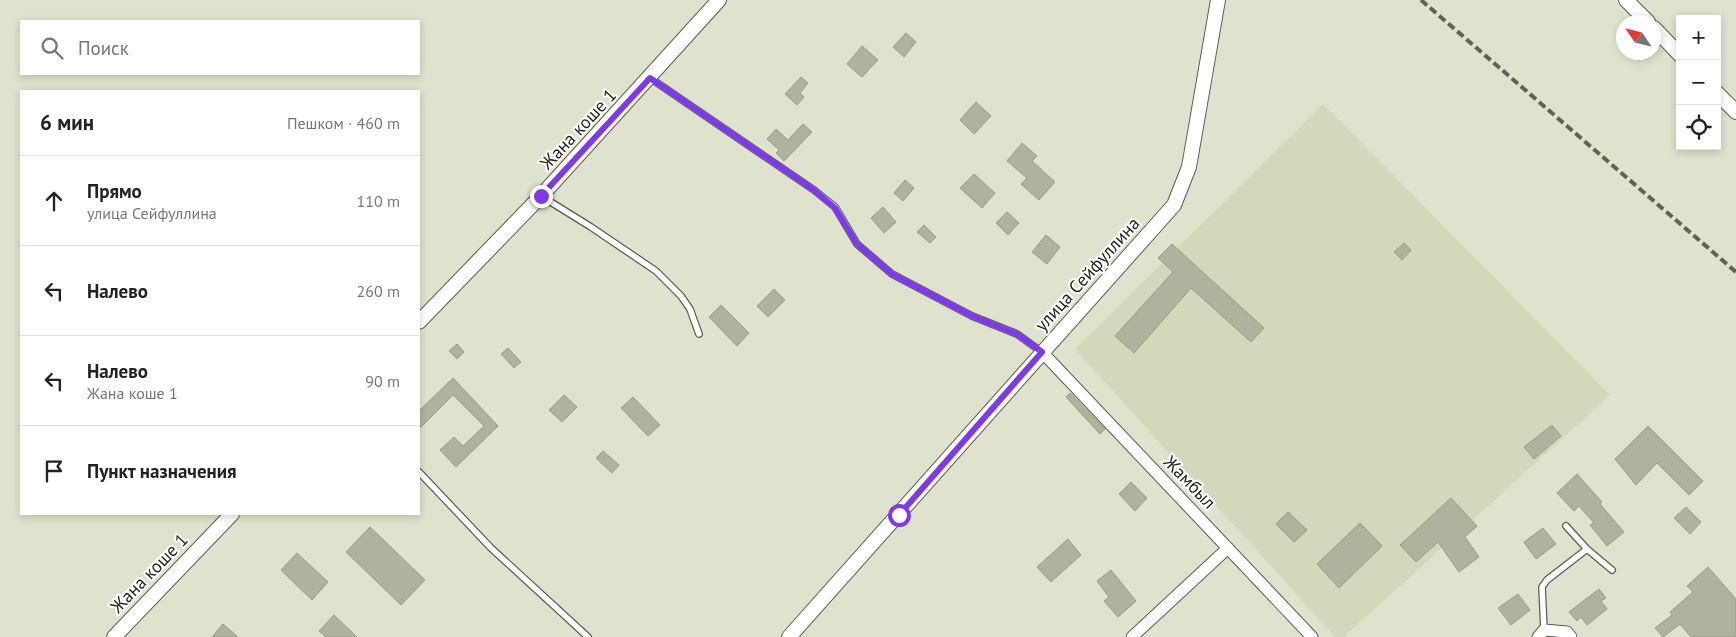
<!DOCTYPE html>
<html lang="ru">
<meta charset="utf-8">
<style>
body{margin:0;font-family:"PT Sans",sans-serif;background:#f6f6f6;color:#222}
.controls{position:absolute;right:15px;top:15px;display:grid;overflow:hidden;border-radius:0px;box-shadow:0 2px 8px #0003}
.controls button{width:45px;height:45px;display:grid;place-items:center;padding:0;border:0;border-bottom:1px solid #e0e0e0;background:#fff;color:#222;font:25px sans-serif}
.compass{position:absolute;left:1616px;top:15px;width:45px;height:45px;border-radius:50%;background:#fff;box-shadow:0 2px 8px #0003;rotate:305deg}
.stop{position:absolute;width:15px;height:15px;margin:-11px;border:4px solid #7c3aed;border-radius:50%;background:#fff}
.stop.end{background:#7c3aed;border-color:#fff;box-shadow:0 1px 5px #0008}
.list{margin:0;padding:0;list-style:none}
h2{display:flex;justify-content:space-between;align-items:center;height:65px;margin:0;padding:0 20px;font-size:21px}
h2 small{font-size:16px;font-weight:400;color:#767676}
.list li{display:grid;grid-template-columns:32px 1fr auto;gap:15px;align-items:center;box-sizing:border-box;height:90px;padding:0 20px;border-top:1px solid #e0e0e0}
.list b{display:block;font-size:19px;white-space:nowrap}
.list p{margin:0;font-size:16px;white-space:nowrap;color:#767676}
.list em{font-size:16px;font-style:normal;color:#767676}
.icon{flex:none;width:28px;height:28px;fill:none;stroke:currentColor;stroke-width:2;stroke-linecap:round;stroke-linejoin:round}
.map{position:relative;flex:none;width:1736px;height:637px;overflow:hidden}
.search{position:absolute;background:#fff;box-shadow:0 2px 8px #0003;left:20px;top:20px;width:400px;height:55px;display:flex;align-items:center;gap:12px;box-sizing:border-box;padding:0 18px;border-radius:0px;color:#767676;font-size:19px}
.panel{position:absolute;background:#fff;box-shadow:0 2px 8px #0003;left:20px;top:90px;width:400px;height:425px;border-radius:0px}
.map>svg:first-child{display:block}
.built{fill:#d3d8bc}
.building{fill:#afb39d;stroke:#989c87}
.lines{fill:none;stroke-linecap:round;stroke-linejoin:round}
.service-casing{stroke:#5b5e4b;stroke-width:8}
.minor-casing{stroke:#5b5e4b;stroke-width:13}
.tertiary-casing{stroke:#5b5e4b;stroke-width:16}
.service{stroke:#fff;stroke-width:5.5}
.minor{stroke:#fff;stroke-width:11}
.tertiary{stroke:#fff;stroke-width:14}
.rail{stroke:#606256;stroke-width:4;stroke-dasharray:8 4;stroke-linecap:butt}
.route{stroke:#7c3aed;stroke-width:6}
.labels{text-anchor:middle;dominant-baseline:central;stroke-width:4;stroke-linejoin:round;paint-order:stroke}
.street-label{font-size:18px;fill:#1f2018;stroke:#fff}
</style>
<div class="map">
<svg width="1736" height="637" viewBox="0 0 1736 637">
<rect width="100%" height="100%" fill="#dfe3cd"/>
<path class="built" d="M1323,104L1610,395L1344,637H1335L1075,349Z"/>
<path class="building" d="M906,33L916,42L904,57L893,47Z
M862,46L878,60L862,77L847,64Z
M801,77L808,83L800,93L804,97L797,105L785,94Z
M976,102L991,116L974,134L960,120Z
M803,124L812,132L784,161L776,153L779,150L767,139L776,129L788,140Z
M1022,143L1037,156L1032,161L1055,182L1039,200L1021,184L1027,178L1007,161Z
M974,174L995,193L982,208L960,188Z
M905,180L914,188L903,201L894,193Z
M883,207L896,222L884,233L871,218Z
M1007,212L1019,223L1008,235L996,223Z
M924,225L936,237L930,243L917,232Z
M1046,235L1060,247L1047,264L1032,252Z
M1404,243L1411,250L1402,260L1394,252Z
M1172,244L1264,328L1251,342L1191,288L1134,353L1115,336L1173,272L1158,258Z
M774,289L785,300L768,317L757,306Z
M721,305L749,333L737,346L709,317Z
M457,344L464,352L457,359L449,351Z
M508,348L521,362L514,368L501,354Z
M453,378L498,426L456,467L440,450L454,437L463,446L484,426L453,395L419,429V411Z
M1070,393L1105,429L1100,434L1066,397Z
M564,395L577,407L562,422L549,410Z
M633,397L660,425L648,436L621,408Z
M1552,425L1561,436L1534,459L1524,447Z
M1648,426L1703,481L1689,495L1657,463L1636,485L1615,459Z
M603,451L619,465L612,473L596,458Z
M1577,474L1602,502L1600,504L1624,532L1607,546L1590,525L1594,523L1579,506L1574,511L1557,493Z
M1131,482L1147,498L1135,511L1119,494Z
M1451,498L1477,526L1465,537L1479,557L1459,572L1438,542L1416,562L1400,545Z
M1686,507L1701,522L1690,534L1674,518Z
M1288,512L1307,530L1294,542L1276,524Z
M1360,523L1382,546L1339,588L1317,564Z
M370,527L425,580L401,605L346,552Z
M1543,528L1556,544L1536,559L1524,542Z
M1068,539L1081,555L1051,582L1037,567Z
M297,553L328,582L312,600L281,570Z
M1708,567L1736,599V637H1691L1680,624L1663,637L1655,628L1672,615L1670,612L1693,592L1687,586Z
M1111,570L1136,601L1118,617L1104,601L1109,597L1097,581Z
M1599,589L1606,598L1601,601L1607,609L1587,625L1581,617L1577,621L1569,612Z
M1518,594L1530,610L1511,625L1498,608Z
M334,615L357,637H326L319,631Z
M223,624L238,637H212Z"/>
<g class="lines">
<g class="service-casing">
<path id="service" d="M650,78L814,190L835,207L857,244L892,274L972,316L1017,334L1042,352
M541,196L591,227L656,271L681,296L690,309L699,334
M419,472L491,548L588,637
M1566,526L1587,549L1612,570
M1544,630L1542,587L1547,580L1587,549"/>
</g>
<g class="minor-casing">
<path id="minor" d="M1042,352L1312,637
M1132,637L1228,548
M1538,637L1544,630L1567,632L1571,637"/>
</g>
<g class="tertiary-casing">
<path id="tertiary" d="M1626,0L1648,22
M1654,28L1680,55
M1717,93L1736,112
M419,322L541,196L719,0
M114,637L232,514
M789,637L1174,205L1189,167L1218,0"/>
</g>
<use href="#service" class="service"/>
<use href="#minor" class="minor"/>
<use href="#tertiary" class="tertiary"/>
<path class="rail" d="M1421,0L1736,272"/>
</g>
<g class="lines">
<path class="route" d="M541,196L650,78L814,190L835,208L857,244L892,274L972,316L1017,334L1042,352L899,515"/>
</g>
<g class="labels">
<g class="street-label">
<text transform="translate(578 129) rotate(-47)">Жана коше 1</text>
<text transform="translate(1087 274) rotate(-48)">улица Сейфуллина</text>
<text transform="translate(1190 482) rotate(46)">Жамбыл</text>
<text transform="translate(149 573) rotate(-46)">Жана коше 1</text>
</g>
</g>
</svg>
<div class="controls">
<button>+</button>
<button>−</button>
<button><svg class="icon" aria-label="locate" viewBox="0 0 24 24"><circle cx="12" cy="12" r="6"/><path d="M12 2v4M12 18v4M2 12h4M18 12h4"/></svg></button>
</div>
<svg class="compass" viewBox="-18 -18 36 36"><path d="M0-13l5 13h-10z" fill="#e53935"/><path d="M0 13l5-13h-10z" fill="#767676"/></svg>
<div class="stop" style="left:899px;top:515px"></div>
<div class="stop end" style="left:541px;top:196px"></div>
<div class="search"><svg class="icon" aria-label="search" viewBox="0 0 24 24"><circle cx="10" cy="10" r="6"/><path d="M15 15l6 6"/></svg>Поиск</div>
<section class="panel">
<h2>6 мин<small>Пешком · 460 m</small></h2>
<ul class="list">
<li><svg class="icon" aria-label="ahead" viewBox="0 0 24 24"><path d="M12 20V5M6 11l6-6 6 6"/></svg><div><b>Прямо</b><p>улица Сейфуллина</p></div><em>110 m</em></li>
<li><svg class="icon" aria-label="left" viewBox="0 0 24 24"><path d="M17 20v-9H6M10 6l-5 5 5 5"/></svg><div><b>Налево</b></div><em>260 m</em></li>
<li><svg class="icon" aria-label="left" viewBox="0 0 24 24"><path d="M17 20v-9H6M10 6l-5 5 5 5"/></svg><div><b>Налево</b><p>Жана коше 1</p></div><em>90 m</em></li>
<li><svg class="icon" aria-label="arrive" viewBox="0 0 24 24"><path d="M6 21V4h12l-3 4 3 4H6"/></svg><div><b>Пункт назначения</b></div></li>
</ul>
</section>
</div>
